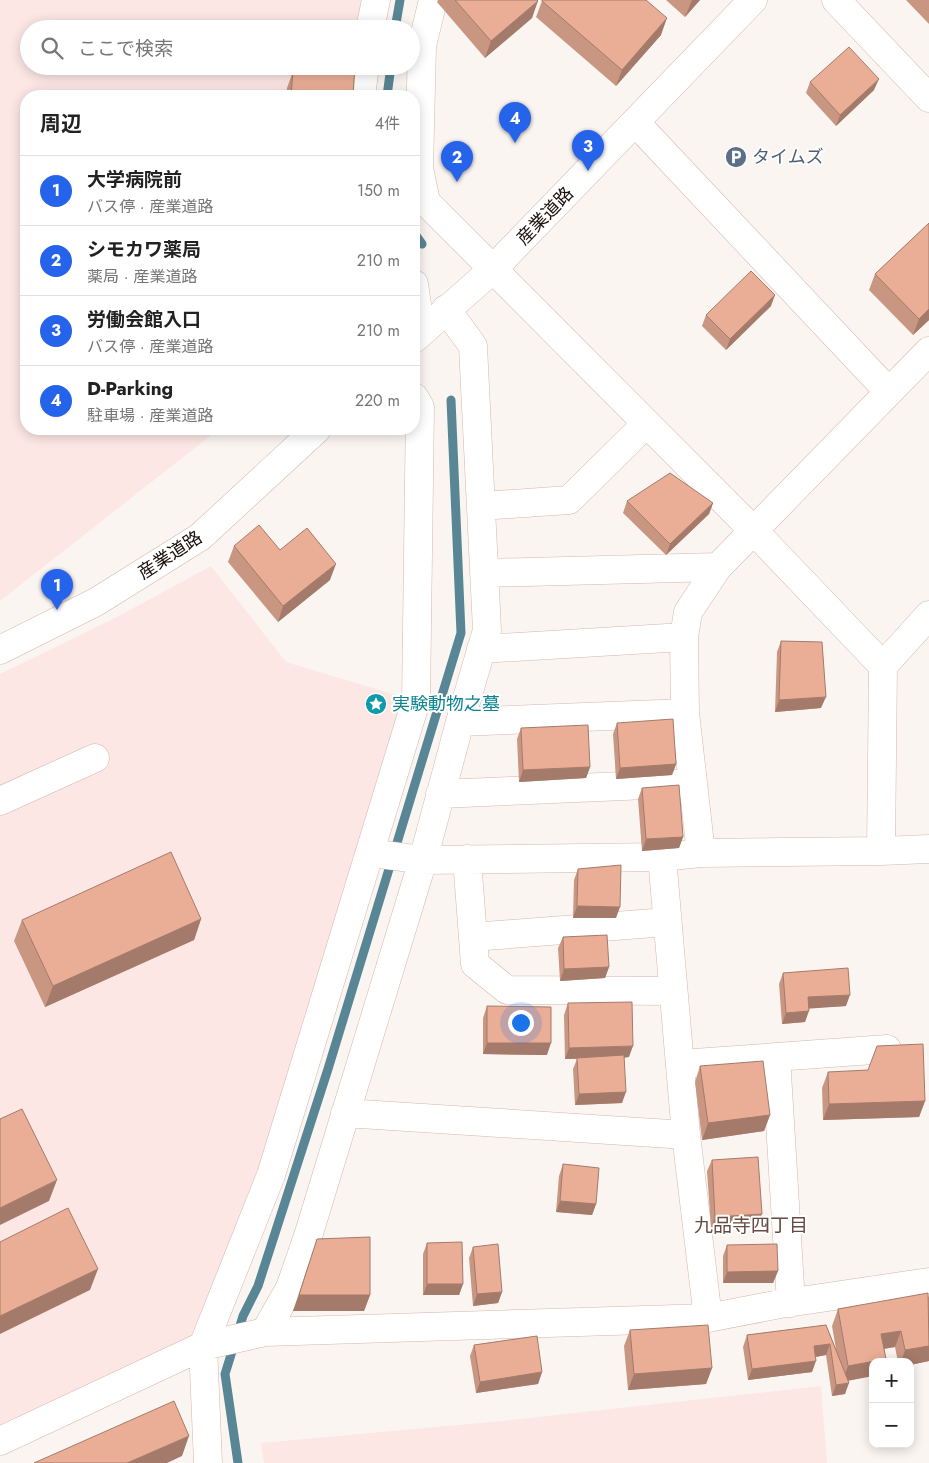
<!DOCTYPE html>
<html lang="ja">
<meta charset="utf-8">
<style>
body{margin:0;font-family:Jost,"Noto Sans JP",sans-serif;background:#f2f2f2;color:#222}
.controls{position:absolute;right:15px;bottom:15px;display:grid;overflow:hidden;border-radius:10px;box-shadow:0 2px 12px #0003}
.controls button{width:45px;height:45px;display:grid;place-items:center;padding:0;border:0;border-bottom:1px solid #e0e0e0;background:#fff;color:#222;font:25px sans-serif}
.you{position:absolute;left:520px;top:1022px;width:18px;height:18px;margin:-12px;border:4px solid #fff;border-radius:50%;background:#1a73e8;box-shadow:0 0 0 8px #1a73e833}
.badge{display:grid;place-items:center;width:32px;height:32px;border-radius:50%;background:#2563eb;color:#fff;font-size:16px;font-weight:700}
.pin{position:absolute;translate:-50% -41px;filter:drop-shadow(0 1px 2px #0008)}
.pin::after{content:'';position:absolute;top:26px;width:18px;height:15px;background:inherit;clip-path:polygon(0 0,100% 0,50% 100%)}
.list{margin:0;padding:0;list-style:none}
h2{display:flex;justify-content:space-between;align-items:center;height:65px;margin:0;padding:0 20px;font-size:21px}
h2 small{font-size:16px;font-weight:400;color:#767676}
.list li{display:grid;grid-template-columns:32px 1fr auto;gap:15px;align-items:center;box-sizing:border-box;height:70px;padding:0 20px;border-top:1px solid #e0e0e0}
.list b{display:block;font-size:19px;white-space:nowrap}
.list p{margin:0;font-size:16px;white-space:nowrap;color:#767676}
.list em{font-size:16px;font-style:normal;color:#767676}
.icon{flex:none;width:28px;height:28px;fill:none;stroke:currentColor;stroke-width:2;stroke-linecap:round;stroke-linejoin:round}
.map{position:relative;flex:none;width:929px;height:1463px;overflow:hidden}
.search{position:absolute;background:#fff;box-shadow:0 2px 12px #0003;left:20px;top:20px;width:400px;height:55px;display:flex;align-items:center;gap:12px;box-sizing:border-box;padding:0 18px;border-radius:28px;color:#767676;font-size:19px}
.panel{position:absolute;background:#fff;box-shadow:0 2px 12px #0003;left:20px;top:90px;width:400px;height:345px;border-radius:20px}
.map>svg:first-child{display:block}
.education{fill:#fce7e5}
.lines{fill:none;stroke-linecap:round;stroke-linejoin:round}
.stream{stroke:#588695;stroke-width:9}
.minor-casing{stroke:#d5b6ab;stroke-width:29}
.minor{stroke:#fff;stroke-width:28}
.wall{fill:#c99682}
.shaded-wall{fill:#a47a6a}
.building{fill:#eaae97;stroke:#a47a6a}
.labels{text-anchor:middle;dominant-baseline:central;stroke-width:4;stroke-linejoin:round;paint-order:stroke}
.service-label{font-size:18px;fill:#4e5e75;stroke:#fff;text-anchor:start}
.street-label{font-size:18px;fill:#180e0a;stroke:#fff}
.culture-label{font-size:18px;fill:#0d838f;stroke:#fff;text-anchor:start}
.neighbourhood-label{font-size:19px;fill:#654b41;stroke:#fff}
</style>
<div class="map">
<svg width="929" height="1463" viewBox="0 0 929 1463">
<rect width="100%" height="100%" fill="#fbf5f2"/>
<path class="education" d="M0,0H378L374,29H29V66H368L363,96H26V429H219L0,601Z
M211,566L286,662L416,701L203,1346L0,1431V674L115,618Z
M821,1386L827,1463H264L261,1443L501,1421Z"/>
<g class="lines">
<path class="stream" d="M395,29L400,0
M387,96L391,66
M414,233L422,244
M238,1463L225,1374L243,1316L258,1286L328,1069L461,633L451,400"/>
<g class="minor-casing">
<path id="minor" d="M433,0L422,46L419,168L426,202L753,530L883,666
M836,0L929,98
M370,29L376,0
M361,96L365,66
M635,122L889,392
M414,284L421,332
M414,339L492,270L753,0
M481,506L569,500L646,424
M484,573L718,567
M481,649L684,637
M0,650L96,602L200,537L317,429
M460,722L685,713
M440,794L693,783
M0,801L95,758
M881,851L883,666L929,615
M371,853L423,860L662,857L701,853L881,851L929,849
M701,853L685,713L684,637L688,612L718,567L929,351
M662,857L686,1135L708,1318
M467,859L475,964L507,990L673,991
M473,937L667,922
M776,1057L791,1303
M680,1064L887,1049
M345,1113L686,1135
M265,1332L290,1288L309,1233L423,860L460,722L487,630L473,346L446,309
M0,1441L203,1346L265,1332L708,1318L780,1304L929,1282
M208,1463L203,1346L271,1175L416,701L420,407L414,397"/>
</g>
<use href="#minor" class="minor"/>
</g>
<path class="wall" d="M438,0H537L532,18L485,58L437,2Z
M666,0H700L685,17Z
M906,0H929V24Z
M542,1L661,35L616,86L536,17Z
M307,66H355L353,96H286L287,88L293,71L307,72Z
M810,82L874,90L836,126L806,93Z
M929,223V320L913,335L869,290L875,274Z
M771,306L726,350L702,326L706,315Z
M627,501L713,503L709,514L666,555L623,513Z
M234,546L330,580L278,622L228,562Z
M781,641L821,708L775,712L777,652Z
M617,723L676,764L672,775L616,779L613,734Z
M521,728L590,767L586,778L519,782L517,739Z
M642,788L683,837L679,848L642,851L638,799Z
M578,869L616,918H573L574,880Z
M201,919L194,940L45,1007L14,941L22,920Z
M563,937L609,967L605,978L560,981L558,948Z
M783,973L846,1006L809,1008L805,1022L782,1024L779,984Z
M568,1003L629,1057L624,1058L622,1103L575,1105L573,1069L577,1059H565L564,1015Z
M487,1006L547,1055L483,1054V1018Z
M700,1066L770,1115L764,1131L702,1140L695,1082Z
M828,1072L925,1101L919,1117L823,1120L822,1088Z
M712,1160L757,1225L711,1228L707,1171Z
M563,1164L596,1204L592,1215L556,1212L559,1176Z
M317,1239L370,1295L364,1311H293Z
M427,1243L463,1284L459,1295H423V1254Z
M727,1245L778,1271L773,1283H723V1256Z
M473,1247L502,1292L498,1303L473,1306L469,1258Z
M929,1297V1361L910,1365V1362H898L895,1347L884,1349L886,1359L885,1362H873L848,1381L845,1394L832,1396L826,1355L815,1357L812,1372L748,1380L743,1347L747,1335L826,1325L836,1349L832,1326L838,1309Z
M630,1330L712,1368L706,1384L628,1390L624,1346Z
M474,1345L542,1372L538,1384L476,1393L470,1356Z"/>
<path class="shaded-wall" d="M692,0H700L685,17Z
M538,1L532,18L485,58L491,41Z
M667,18L661,35L616,86L622,70Z
M879,79L874,90L836,126L840,115Z
M775,295L771,306L726,350L730,339Z
M929,309V320L913,335L919,319Z
M713,503L709,514L666,555L670,544Z
M336,564L330,580L278,622L283,606Z
M826,697L821,708L775,712L779,700Z
M676,764L672,775L616,779L620,768Z
M590,767L586,778L519,782L523,770Z
M683,837L679,848L642,851L646,839Z
M577,906L620,907L616,918H573Z
M201,919L194,940L45,1007L53,986Z
M609,967L605,978L560,981L564,969Z
M850,995L846,1006L804,1009L808,997Z
M809,1011L805,1022L782,1024L786,1013Z
M487,1043H551L547,1055L483,1054Z
M633,1046L629,1057L565,1059L569,1048Z
M626,1092L622,1103L575,1105L579,1094Z
M925,1101L919,1117L823,1120L829,1104Z
M770,1115L764,1131L702,1140L708,1123Z
M57,1180L49,1201L0,1225V1208Z
M560,1201L596,1204L592,1215L556,1212Z
M762,1214L757,1225L711,1228L715,1217Z
M98,1269L90,1290L0,1334V1316Z
M778,1271L773,1283H723L727,1272Z
M427,1284H463L459,1295H423Z
M502,1292L498,1303L473,1306L477,1294Z
M299,1295H370L364,1311H293Z
M901,1331L895,1347L875,1350L881,1334Z
M830,1344L826,1355L810,1358L814,1346Z
M929,1346V1361L910,1365V1362H901L905,1350Z
M886,1359L885,1362H873V1376L842,1382L848,1366Z
M816,1361L812,1372L748,1380L752,1369Z
M712,1368L706,1384L628,1390L634,1374Z
M542,1372L538,1384L476,1393L480,1382Z
M849,1383L845,1394L832,1396L836,1385Z
M189,1436L182,1456L167,1463H127Z"/>
<path class="building" d="M455,0H537L538,1L491,41Z
M542,0H646L667,18L622,70L542,1Z
M333,24L358,26V29H332Z
M849,47L879,79L840,115L810,82Z
M312,66H355L353,96H291L293,71L312,73Z
M929,223V309L919,319L875,274Z
M751,271L775,295L730,339L706,315Z
M670,473L713,503L670,544L627,501Z
M259,525L280,550L307,528L336,564L283,606L234,546Z
M781,641L822,642L826,697L779,700Z
M673,719L676,764L620,768L617,723Z
M588,725L590,767L523,770L521,728Z
M679,785L683,837L646,839L642,788Z
M171,852L201,919L53,986L22,920Z
M621,865L620,907L577,906L578,869Z
M607,935L609,967L564,969L563,937Z
M848,968L850,995L808,997L809,1011L786,1013L783,973Z
M632,1002L633,1046L569,1048L568,1003Z
M487,1006L551,1007V1043H487Z
M923,1044L925,1101L829,1104L828,1072L868,1070L877,1046Z
M624,1055L626,1092L579,1094L577,1058Z
M763,1061L770,1115L708,1123L700,1066Z
M22,1109L57,1180L0,1208V1119Z
M758,1157L762,1214L715,1217L712,1160Z
M563,1164L599,1168L596,1204L560,1201Z
M68,1208L98,1269L0,1316V1242Z
M370,1237V1295H299L317,1239Z
M462,1242L463,1284H427V1243Z
M498,1244L502,1292L477,1294L473,1247Z
M777,1244L778,1271L727,1272V1245Z
M928,1293L929,1346L905,1350L901,1331L881,1334L886,1359L848,1366L838,1309Z
M708,1325L712,1368L634,1374L630,1330Z
M826,1325L849,1383L836,1385L830,1344L814,1346L816,1361L752,1369L747,1335Z
M537,1336L542,1372L480,1382L474,1345Z
M174,1401L189,1436L127,1463H34Z"/>
<defs>
<g id="parking-disc" transform="scale(1.125)"><circle r="9.5" fill="#5c6f8a" stroke="#fff"/><path d="M-3.5-5.5H1a3.5 3.5 0 0 1 0 7H-1V5.5H-3.5ZM-1-3.4V-.6H.8a1.4 1.4 0 0 0 0-2.8Z" fill="#fff"/></g>
<g id="sight-disc" transform="scale(1.125)"><circle r="9.5" fill="#0f9aa8" stroke="#fff"/><path d="M0-6L1.8-2.2L6-1.7L2.9 1.2L3.7 5.4L0 3.3L-3.7 5.4L-2.9 1.2L-6-1.7L-1.8-2.2Z" fill="#fff"/></g>
</defs>
<g fill-rule="evenodd">
<use href="#parking-disc" x="736" y="157"/>
<use href="#sight-disc" x="376" y="704"/>
</g>
<g class="labels">
<g class="service-label">
<text x="752" y="157">タイムズ</text>
</g>
<g class="street-label">
<text transform="translate(545 216) rotate(-46)">産業道路</text>
<text transform="translate(170 555) rotate(-33)">産業道路</text>
</g>
<g class="culture-label">
<text x="392" y="704">実験動物之墓</text>
</g>
<g class="neighbourhood-label">
<text x="751" y="1225">九品寺四丁目</text>
</g>
</g>
</svg>
<div class="controls">
<button>+</button>
<button>−</button>
</div>
<div class="you"></div>
<div class="pin badge" style="left:57px;top:610px">1</div>
<div class="pin badge" style="left:457px;top:182px">2</div>
<div class="pin badge" style="left:588px;top:171px">3</div>
<div class="pin badge" style="left:515px;top:143px">4</div>
<div class="search"><svg class="icon" aria-label="search" viewBox="0 0 24 24"><circle cx="10" cy="10" r="6"/><path d="M15 15l6 6"/></svg>ここで検索</div>
<section class="panel">
<h2>周辺<small>4件</small></h2>
<ul class="list">
<li><span class="badge">1</span><div><b>大学病院前</b><p>バス停 · 産業道路</p></div><em>150 m</em></li>
<li><span class="badge">2</span><div><b>シモカワ薬局</b><p>薬局 · 産業道路</p></div><em>210 m</em></li>
<li><span class="badge">3</span><div><b>労働会館入口</b><p>バス停 · 産業道路</p></div><em>210 m</em></li>
<li><span class="badge">4</span><div><b>D-Parking</b><p>駐車場 · 産業道路</p></div><em>220 m</em></li>
</ul>
</section>
</div>
